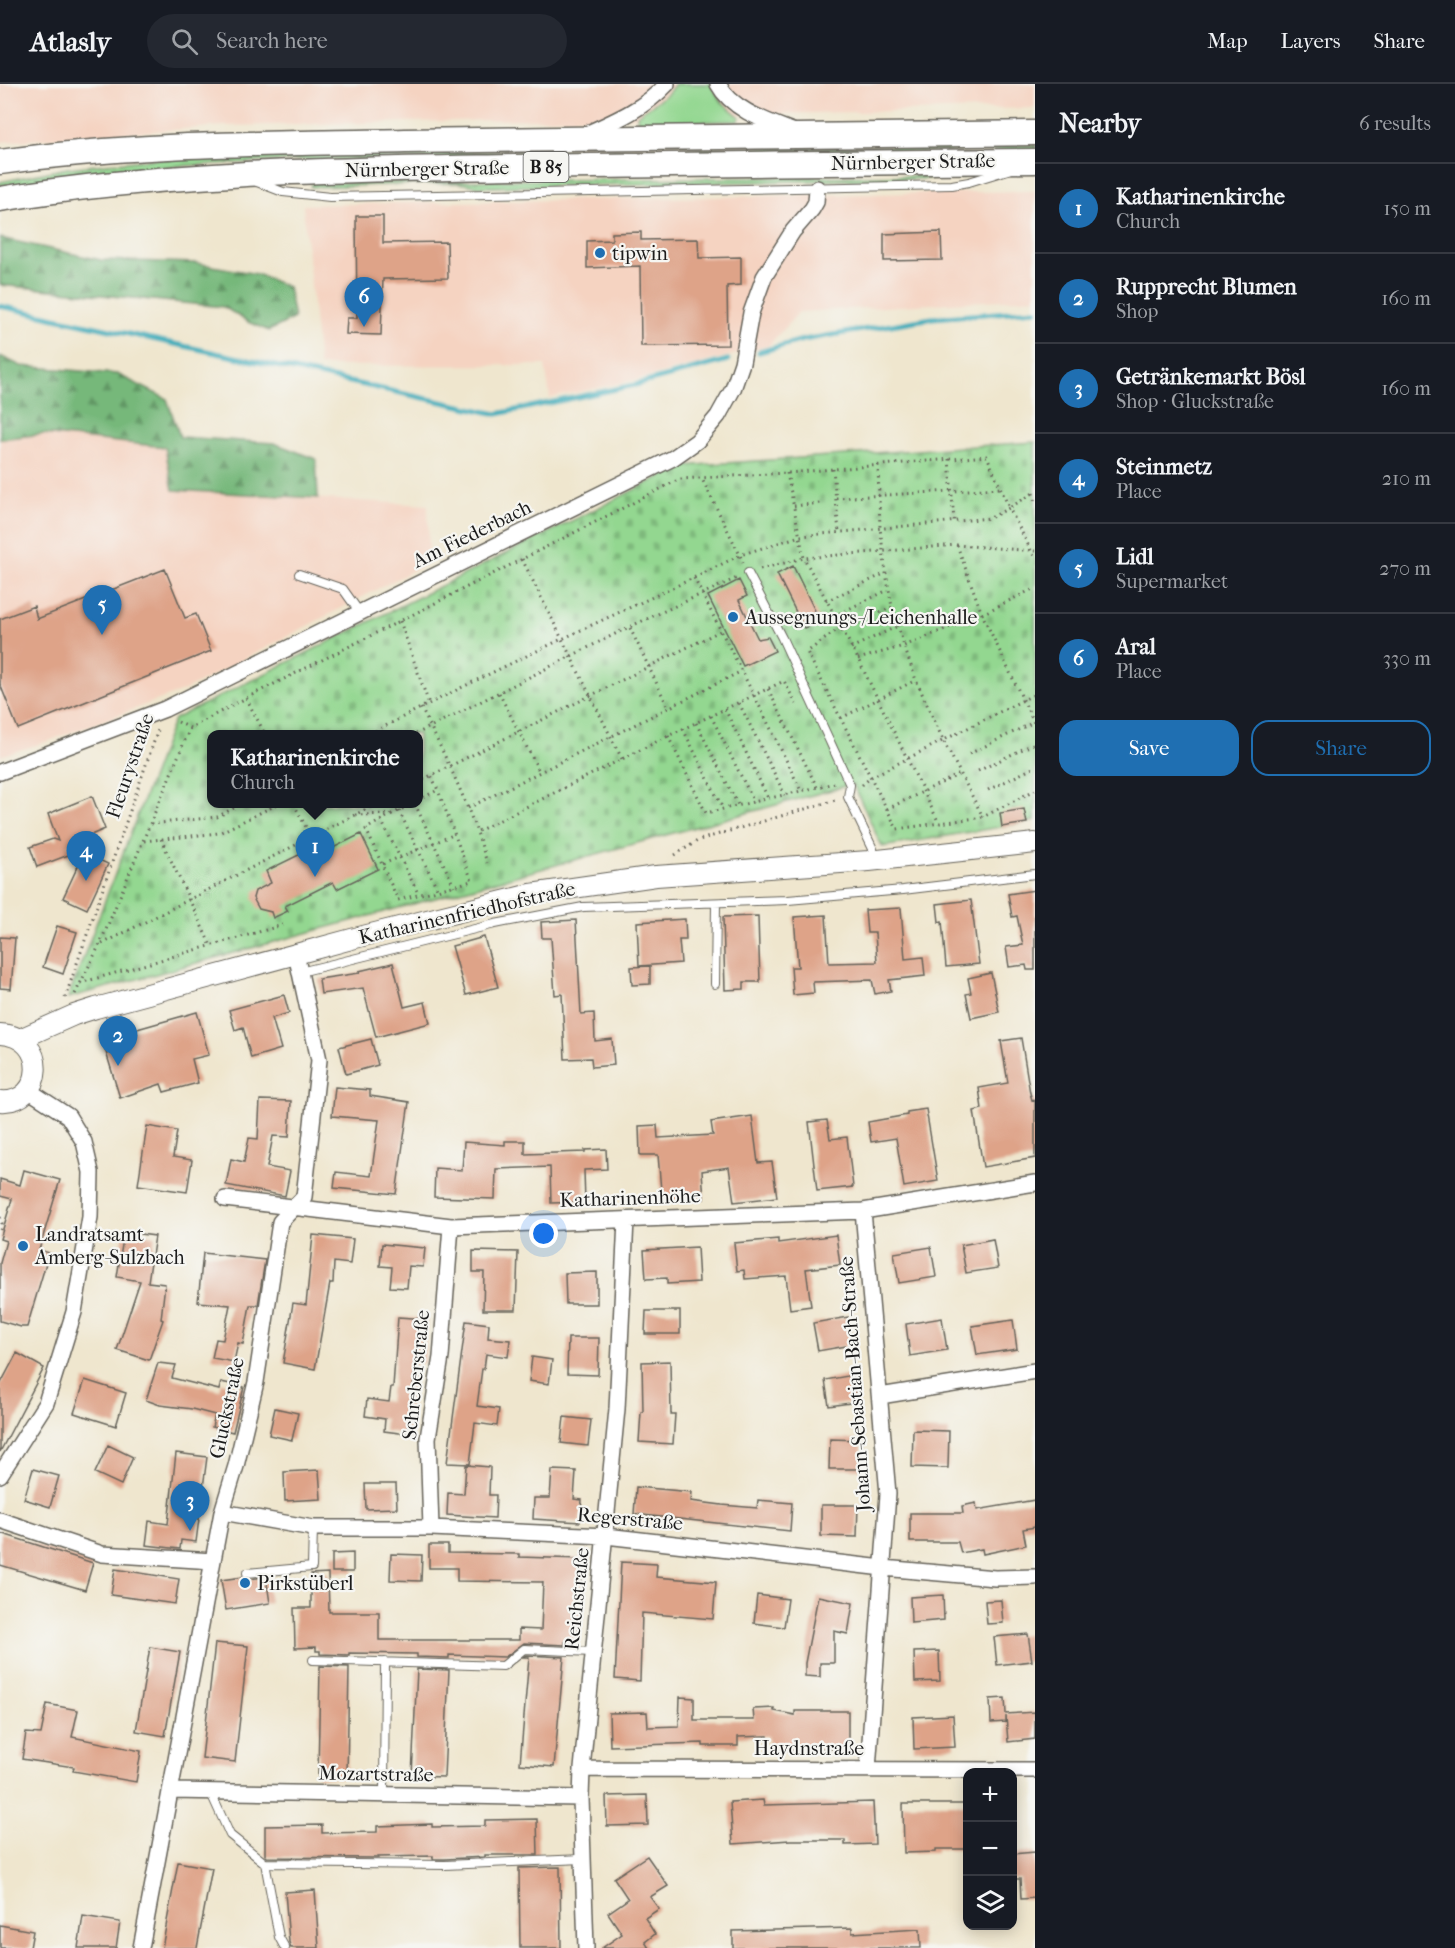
<!DOCTYPE html>
<meta charset="utf-8">
<style>
body{margin:0;font-family:"IM FELL French Canon",serif;background:#242831;color:#f1f3f6}
.controls{position:absolute;right:18px;bottom:18px;display:grid;overflow:hidden;border-radius:12px;box-shadow:0 3px 15px #0003}
.controls button{width:54px;height:54px;display:grid;place-items:center;padding:0;border:0;border-bottom:2px solid #363941;background:#171b24;color:#f1f3f6;font:30px sans-serif}
.you{position:absolute;left:544px;top:1150px;width:21px;height:21px;margin:-15px;border:4px solid #fff;border-radius:50%;background:#1a73e8;box-shadow:0 0 0 9px #1a73e833}
.badge{display:grid;place-items:center;width:39px;height:39px;border-radius:50%;background:#1f6fb2;color:#fff;font-size:20px;font-weight:700}
.pin{position:absolute;translate:-50% -50px;filter:drop-shadow(0 2px 3px #0008)}
.pin::after{content:'';position:absolute;top:32px;width:21px;height:18px;background:inherit;clip-path:polygon(0 0,100% 0,50% 100%)}
.popup{position:absolute;left:207px;top:646px;width:216px;height:78px;box-sizing:border-box;display:grid;place-content:center;border-radius:12px;background:#171b24;filter:drop-shadow(0 2px 4px #0005);font-size:20px;white-space:nowrap;color:#9ea1a6}
.popup b{font-size:22px;color:#f1f3f6}
.popup::after{content:'';position:absolute;left:50%;top:100%;margin-left:-12px;border:12px solid transparent;border-top-color:#171b24}
.list{margin:0;padding:0;list-style:none}
h2{display:flex;justify-content:space-between;align-items:center;height:78px;margin:0;padding:0 24px;font-size:26px}
h2 small{font-size:20px;font-weight:400;color:#9ea1a6}
.list li{display:grid;grid-template-columns:39px 1fr auto;gap:18px;align-items:center;box-sizing:border-box;height:90px;padding:0 24px;border-top:2px solid #363941}
.list b{display:block;font-size:22px;white-space:nowrap}
.list p{margin:0;font-size:20px;white-space:nowrap;color:#9ea1a6}
.list em{font-size:20px;font-style:normal;color:#9ea1a6}
.actions{display:flex;gap:12px;padding:18px 24px}
.actions a{flex:1;padding:14px 0;border:2px solid #1f6fb2;border-radius:18px;text-align:center;font-size:21px;color:#1f6fb2}
.actions .main{background:#1f6fb2;color:#fff}
.icon{flex:none;width:33px;height:33px;fill:none;stroke:currentColor;stroke-width:2;stroke-linecap:round;stroke-linejoin:round}
.map{position:relative;flex:none;width:1035px;height:1864px;overflow:hidden}
header{display:flex;align-items:center;gap:36px;box-sizing:border-box;height:84px;padding:0 30px;background:#171b24;border-bottom:2px solid #363941}
header strong{font-size:28px}
nav{display:flex;gap:33px;margin-inline-start:auto;font-size:21px}
.search{width:420px;height:54px;background:#242831;display:flex;align-items:center;gap:15px;box-sizing:border-box;padding:0 21px;border-radius:33px;color:#9ea1a6;font-size:22px}
main{display:flex}
aside{flex:1;background:#171b24}
.map>svg:first-child{display:block}
.built{fill:#f5d3c1}
.green{fill:#93d790;stroke:#587a56;stroke-width:1.5}
.forest{fill:url(#forest-firs);stroke:#496a4b;stroke-width:1.5}
.cemetery{fill:url(#cemetery-stones);stroke:#587a56;stroke-width:1.5;fill-rule:evenodd}
.lines{fill:none;stroke-linecap:round;stroke-linejoin:round}
.stream{stroke:#3cabb9;stroke-width:5}
.building{fill:#dea388}
.service-casing{stroke:#66635a;stroke-width:10}
.minor-casing{stroke:#66635a;stroke-width:18}
.tertiary-casing{stroke:#66635a;stroke-width:22}
.primary-casing{stroke:#66635a;stroke-width:27}
.path{stroke:#66635a;stroke-width:3;stroke-dasharray:1.5 4.5;stroke-linecap:butt}
.service{stroke:#fff;stroke-width:8}
.minor{stroke:#fff;stroke-width:15}
.tertiary{stroke:#fff;stroke-width:20}
.primary{stroke:#fff;stroke-width:24}
.poi-dot{fill:#1f6fb2;stroke:#f6f6f2;stroke-width:2}
.labels{text-anchor:middle;dominant-baseline:central;stroke-width:4.5;stroke-linejoin:round;paint-order:stroke}
.shield{fill:#f6f6f2;stroke:#5d5d5c;stroke-width:1.5}
.shield-label{font-size:18px;font-weight:bold;fill:#1c1c1c}
.street-label{font-size:20px;fill:#1c1c1c;stroke:#f6f6f2}
.poi-label{font-size:20px;fill:#1c1c1c;stroke:#f6f6f2;text-anchor:start}
</style>
<header>
<strong>Atlasly</strong>
<div class="search"><svg class="icon" aria-label="search" viewBox="0 0 24 24"><circle cx="10" cy="10" r="6"/><path d="M15 15l6 6"/></svg>Search here</div>
<nav><a>Map</a><a>Layers</a><a>Share</a></nav>
</header>
<main>
<div class="map">
<svg width="1035" height="1864" viewBox="0 0 1035 1864">
<defs>
<pattern id="forest-firs" width="22" height="20" patternUnits="userSpaceOnUse" patternTransform="scale(1.5)"><rect width="22" height="20" fill="#76b87a"/><path d="M5 1l3.5 6h-7zM16 11l3.5 6h-7z" fill="#609563"/></pattern>
<pattern id="cemetery-stones" width="16" height="16" patternUnits="userSpaceOnUse" patternTransform="scale(1.5)"><rect width="16" height="16" fill="#93d790"/><path d="M2 7V4a2 2 0 0 1 4 0v3zM10 15v-3a2 2 0 0 1 4 0v3z" fill="#7eb87c"/></pattern>
</defs>
<rect width="100%" height="100%" fill="#f6f6f2"/>
<filter id="ink" filterUnits="userSpaceOnUse"><feTurbulence type="fractalNoise" baseFrequency=".0167" numOctaves="2"/><feDisplacementMap in="SourceGraphic" scale="12" xChannelSelector="R" yChannelSelector="G"/><feConvolveMatrix kernelMatrix="1 2 1 2 8 2 1 2 1" color-interpolation-filters="sRGB"/></filter>
<filter id="wash" filterUnits="userSpaceOnUse"><feTurbulence type="fractalNoise" baseFrequency=".008" numOctaves="4" result="noise"/><feDisplacementMap in="SourceGraphic" scale="24" xChannelSelector="R" yChannelSelector="G"/><feGaussianBlur stdDeviation="1.35" result="paint"/><feColorMatrix in="noise" values="0 0 0 0 0 0 0 0 0 0 0 0 0 0 0 0 0 1.4 0 .05"/><feComposite in="paint" operator="in"/></filter>
<g filter="url(#wash)">
<rect width="100%" height="100%" fill="#efe6ce"/>
<path class="built" d="M0,0H1035V24L224,42L0,58Z
M1035,107V214L799,228L768,262L644,294L550,314L545,281L319,282L303,121Z
M0,331L165,363L174,406L428,421L429,478L185,606L43,659L0,672Z"/>
<path class="green" d="M675,0H710L722,18L740,33L738,37L638,39L637,31L667,10Z
M1035,61V66L299,76L159,83L0,102V98L68,84L154,75L299,70Z
M966,91L963,94L482,103L459,99L311,103L312,99Z"/>
<path class="forest" d="M0,154L101,176L196,179L257,190L288,203L294,234L269,247L248,238L224,223L0,201Z
M0,272L21,282L117,290L167,315L180,353L274,359L316,375L318,414L173,406L165,363L43,350L0,355Z"/>
<path class="cemetery" d="M1035,358V737L882,763L853,700L68,914L174,635L682,382ZM212,650H418V720H212Z"/>
<g class="lines">
<path class="stream" d="M0,222L497,330L635,301L728,276
M759,268L803,256L932,234L1035,226"/>
</g>
<g id="blocks">
<path class="building" d="M356,132H383V159L447,158L448,194L383,195L381,251L346,250L347,234H357Z
M641,148V156L698,155L699,174L741,173V201L727,202L728,261L641,262L640,182L587,184V157L612,156V149Z
M941,148L942,176L884,177V150Z
M793,482L820,537L804,544L777,490Z
M165,485L185,534L196,530L211,567L18,645L0,600V535L34,522L37,535Z
M739,496L747,512L739,516L758,555L768,553L775,567L743,582L708,512Z
M92,712L105,745L67,761L79,767L37,783L30,763L53,755L58,757L48,730Z
M1024,725L1027,739L1002,743L1000,729Z
M361,750L378,785L337,805L333,798L285,822L288,827L273,834L271,828L259,825L253,814L255,807L271,799L266,787L319,761L323,769Z
M84,769L108,780L87,825L63,814Z
M1035,806V886H1027L1026,881L1009,883L1006,863L1023,861L1017,832L1012,833L1008,810Z
M971,816L979,880L946,883L942,837L939,838L937,820Z
M901,824L905,875L923,873L925,892L889,896L891,907L875,910L872,896L813,898L814,909L793,911L791,883H798L794,833L826,831L829,879L877,878L875,849H867L865,826Z
M758,832L760,898H744V905L725,906L723,833Z
M685,835L686,856H679L681,879L639,882L637,838Z
M576,836L581,930L594,929L595,957L612,955L614,981L592,983L591,974L565,975L562,910L555,911L551,854H542L541,838Z
M57,842L77,848L63,890L43,883Z
M0,853L15,854L11,905L0,904Z
M484,853L498,903L466,911L452,862Z
M393,879L404,923L425,918L430,939L376,953L363,904L321,910L319,895L360,889L359,887Z
M650,882V900L632,901L631,883Z
M991,889L999,928L971,934L966,910L971,909L968,894Z
M284,911L289,929L272,934L281,965L251,974L243,943L235,946L229,926Z
M197,928L209,971L192,975L198,999L164,1008L161,1000L120,1014L102,955Z
M1021,954L1030,1009L1032,1016L1035,1015V1074L983,1083L974,1027L982,1025L979,1004L1008,999L1001,957Z
M371,955L378,981L346,990L339,963Z
M335,1003L370,1006V1012L409,1018L396,1110L334,1104L336,1088L371,1092L379,1036L332,1032Z
M260,1016L291,1017L289,1053L273,1052L267,1083L290,1087L285,1112L226,1101L231,1075L244,1078L249,1054L258,1055Z
M926,1025L938,1097L904,1103L896,1054L871,1058L868,1038L907,1031V1028Z
M752,1032L758,1079L772,1078L777,1113L734,1118L729,1083L702,1087L704,1115L662,1118L658,1071H640L639,1042L657,1041L658,1054L713,1051L711,1038Z
M827,1036L830,1055L847,1053L853,1103L817,1107L809,1038Z
M147,1042L177,1047L173,1073L192,1076L187,1108L138,1101Z
M505,1057H525V1070L585,1068V1066L606,1065L607,1085L584,1086L585,1118L551,1119L550,1083L496,1085L495,1115L434,1113L435,1084L462,1086L464,1058L505,1061Z
M24,1086L60,1096L39,1166L49,1169L27,1243H21L0,1237V1179L6,1157L0,1155L12,1115L0,1112V1095L20,1101Z
M124,1148L155,1152L148,1198L165,1200L161,1235L163,1236L149,1276L117,1266L140,1197L117,1193Z
M313,1151L353,1155L350,1180L334,1178L333,1199H330L315,1285L283,1279L293,1219L306,1221Z
M836,1151L840,1181L806,1185L811,1222L790,1225L786,1192L745,1195L744,1186L737,1187L734,1159L778,1155V1159Z
M993,1155L998,1184L966,1189L961,1161Z
M382,1160L425,1164L423,1183L409,1182L407,1204L390,1203L392,1183L380,1182Z
M697,1163L699,1198L667,1200V1194L646,1195L644,1166Z
M931,1163L936,1193L899,1199L894,1169Z
M473,1167L518,1168L516,1226H483L484,1188H473Z
M203,1169L265,1176L258,1221H250L243,1260L238,1259L234,1278L212,1274L216,1255L223,1256L230,1221L198,1218Z
M597,1188V1220H566L565,1189Z
M646,1227H680V1250H645Z
M398,1233L427,1235L424,1279H416L407,1350L384,1347L385,1335L365,1332L367,1315L389,1318L391,1303H393Z
M848,1233L852,1261L818,1267L813,1239Z
M942,1234L947,1266L910,1272L906,1240Z
M1013,1236L1017,1265L977,1271L972,1242Z
M466,1237L489,1240L488,1254L510,1256L508,1273L486,1270L484,1285H482L477,1322L499,1325L497,1342L475,1339L470,1380L447,1379Z
M568,1254H599L598,1291L567,1290Z
M17,1269L44,1284L0,1368V1301Z
M532,1273L552,1276L549,1300L529,1297Z
M670,1277L671,1330H675L673,1360L639,1358L641,1328H643L642,1278Z
M158,1279L176,1281L172,1294L219,1306L221,1298L244,1303L233,1348L212,1343L215,1331L192,1325L160,1321L146,1316Z
M853,1291L857,1318L829,1322L825,1296Z
M85,1296L126,1309L116,1342L74,1329Z
M275,1324L298,1329L292,1356L269,1351Z
M564,1333L591,1336L588,1362L561,1359Z
M913,1346L949,1347L948,1384L912,1383Z
M830,1355L861,1356V1385H829Z
M108,1361L133,1373L121,1401L95,1389Z
M176,1369L207,1373L196,1458L181,1456L180,1465L146,1461L149,1437L168,1440Z
M466,1381L490,1383L489,1411H496L495,1434L447,1431L448,1409L464,1410Z
M33,1385L59,1392L50,1423L24,1415Z
M319,1386L321,1415L285,1417L284,1388Z
M552,1386L576,1387L574,1415L582,1416L580,1438L533,1435L534,1414H550Z
M365,1400H396L397,1424L366,1425Z
M636,1403L692,1408L691,1417L722,1421L757,1424L758,1416L792,1419L790,1447L634,1430Z
M1035,1416V1443L1023,1445L1026,1461L983,1470L982,1465L961,1469L958,1458H910V1429H963L962,1422L976,1419L977,1426Z
M821,1421H858L857,1453L821,1452Z
M0,1449L93,1479L85,1506L0,1481Z
M429,1461H448V1469L519,1470V1473L582,1475L578,1559L565,1558V1561L524,1559L505,1573L449,1571V1574L417,1573V1570L349,1569V1571L320,1570V1567H316V1563L295,1564L294,1524H311V1490L328,1489L329,1528H379V1556H519V1545L541,1546L543,1498L457,1497V1484H429Z
M353,1469V1488H332V1470Z
M391,1470L422,1471L421,1497L390,1496Z
M621,1478L657,1480L656,1493L716,1498L713,1535L642,1529L640,1597L615,1595Z
M115,1485L179,1495L175,1520L111,1511Z
M243,1493L248,1495L266,1493L270,1519L226,1526L221,1496Z
M757,1511L788,1515L784,1543L754,1539Z
M943,1511L944,1536L911,1539L910,1513Z
M818,1512L853,1519L848,1550L834,1547V1579H820V1593L805,1592V1579Z
M1001,1516L1003,1539L987,1540L985,1517Z
M1028,1550L1032,1577L997,1581L994,1553Z
M215,1559L248,1562L235,1678L202,1674Z
M150,1563L180,1568L165,1652L136,1647Z
M939,1567L940,1597L915,1598L914,1568Z
M526,1571L564,1573L554,1683L520,1680L529,1573H523Z
M320,1582L349,1583L347,1694L318,1693Z
M417,1585L449,1586L444,1693L412,1692Z
M680,1613L694,1614V1636H754L753,1625L774,1624V1627L795,1631V1627H848V1664L769,1667L768,1652L738,1653V1662H703V1659L610,1662L609,1629L647,1628L648,1643L679,1642Z
M1005,1614L1006,1630L1035,1628V1655L1008,1658L1006,1632V1638L991,1639L990,1615Z
M47,1620L78,1626L72,1653L141,1667L136,1698L73,1687L74,1683L22,1675L26,1649L41,1650Z
M953,1631L955,1663L914,1665L913,1633Z
M647,1711L648,1741L607,1742L606,1712Z
M763,1716L764,1721L873,1718L875,1760L845,1761V1756H790L733,1760L730,1718Z
M903,1720H968V1765H936V1768L904,1769Z
M537,1735L538,1771H485V1773L445,1775H433V1772L378,1773V1774L267,1773L265,1771V1742L322,1741V1749L377,1748V1742L432,1740V1743L485,1742V1736Z
M1035,1768V1814L1021,1815L1020,1795H1012V1770Z
M647,1772L668,1802L650,1813L659,1825L645,1834L655,1850L645,1858L649,1864H602L622,1850L608,1829L628,1815L614,1794Z
M178,1778L212,1784L197,1864H162Z
M560,1783L561,1864H520L519,1784Z
M315,1806L319,1864H291L289,1858L285,1808Z
M83,1832L120,1838L116,1864H78Z
M0,1841L33,1847L30,1864H0Z
M852,1844V1849L920,1845L921,1864H733V1847Z"/>
</g>
</g>
<g filter="url(#ink)">
<use href="#blocks" fill-opacity="0" stroke="#66635a" stroke-width="1.5"/>
<g class="lines">
<g class="service-casing">
<path id="service" d="M257,98L283,108L330,113L952,101L969,98L1008,86
M748,489L782,554L850,701L848,713L873,765
M299,490L343,505L360,529
M300,888L495,840L583,823L788,816L903,806L1035,790
M715,900L716,819
M247,1489L312,1483L313,1444
M313,1576L503,1582L524,1565L592,1568
M210,1707L230,1751L265,1779L445,1781L583,1775
M384,1711L385,1578
M265,1779L279,1853L285,1864"/>
</g>
<g class="minor-casing">
<path id="minor" d="M718,0C732,26 766,37 792,47
M586,50C615,37 645,24 667,0
M0,688L165,625L673,374L697,357L718,332L733,305L742,279L751,229L764,193L793,147L812,125L816,118L817,104
M225,1115L451,1142L863,1127L1035,1099
M863,1127L888,1410L868,1685
M880,1312L1035,1287
M0,1391L46,1319L74,1228L90,1133L91,1088L84,1058L68,1032L28,1006
M222,1428L313,1444H431L606,1452L883,1484L995,1494L1035,1493
M0,1436L102,1470L213,1477
M431,1444L428,1354L441,1273L451,1142
M582,1685L1035,1686
M170,1707L581,1714
M141,1864L222,1428L236,1382L256,1298L280,1138L304,1113L319,976L296,870
M586,1864L581,1714L582,1685L617,1325L626,1136"/>
</g>
<g class="tertiary-casing">
<path id="tertiary" d="M0,950C50,952 45,1021 0,1017
M20,955L74,931L96,924L359,853L531,810L656,792L869,777L1035,759"/>
</g>
<g class="primary-casing">
<path id="primary" d="M0,78C134,59 270,60 405,57C615,53 825,53 1035,49
M0,115C170,87 342,86 514,83C688,81 861,78 1035,77"/>
</g>
<path class="path" d="M949,375L954,437
M878,381L880,444L886,489L892,523L904,562L916,596L943,656L983,733
M833,385L839,448
M787,389L804,474L858,575L939,739
M1033,409L1035,420
M836,414L1001,404
M794,422L820,419
M957,461L982,530L1035,641
M522,475L622,675
M743,479L740,471L800,452L990,434L1009,424L1035,474
M760,485L804,474L957,461L1035,467
M694,494C730,565 767,635 801,707
M826,517L886,489
M834,532L888,506
M400,537L429,620
M630,544L668,623
M840,544L807,568L897,745L983,733L1035,706
M842,547L892,523
M851,564L898,542
M858,575L904,562L982,530L1035,504
M768,605L817,703
M499,609L539,687
M246,614L265,650
M739,619L785,711
M421,624C447,675 471,725 487,779
M725,625L768,714
M711,632L754,718
M841,634L916,596
M178,638L190,644
M696,639L738,721
M683,645L723,725
M370,650C433,617 497,586 562,555C621,527 681,501 740,471L702,395
M416,650L629,543L737,494
M668,652L706,729L835,699
M969,670L1034,638
M978,687L1035,659
M418,698L720,547
M862,701L871,693L1035,610
M988,706L1035,683
M418,716L438,706L431,691
M294,720L311,753
M415,720L454,802
M468,724L742,587
M887,725L960,690
M399,727L438,806
M392,730L366,745L398,816L472,797L438,706
M355,731L392,730L412,720
M381,736L419,811
M151,740L217,733L241,720
M478,747L668,652L784,597L796,620
M161,755L211,862
M144,757L219,749L278,720
M675,771L699,756L836,716
M383,780L453,751
M102,860L376,720
M80,899L283,841
M75,910L100,860L190,644L246,614L400,537L680,395L787,389L987,372L1009,424L1035,408
M65,914L158,646
M0,1133L2,1140L0,1146"/>
<use href="#service" class="service"/>
<use href="#minor" class="minor"/>
<use href="#tertiary" class="tertiary"/>
<use href="#primary" class="primary"/>
</g>
</g>
<g class="poi-dot">
<circle cx="600" cy="169" r="6"/>
<circle cx="733" cy="533" r="6"/>
<circle cx="23" cy="1162" r="6"/>
<circle cx="245" cy="1499" r="6"/>
</g>
<g class="labels">
<rect class="shield" x="523.5" y="68" width="45" height="30" rx="4.5"/>
<g class="shield-label">
<text x="546" y="83">B 85</text>
</g>
<g class="street-label">
<text transform="translate(913 78) rotate(-1)">Nürnberger Straße</text>
<text transform="translate(427 85) rotate(-1)">Nürnberger Straße</text>
<text transform="translate(472 450) rotate(-26)">Am Fiederbach</text>
<text transform="translate(130 682) rotate(-71)">Fleurystraße</text>
<text transform="translate(467 829) rotate(-13)">Katharinenfriedhofstraße</text>
<text transform="translate(630 1114) rotate(-2)">Katharinenhöhe</text>
<text transform="translate(416 1291) rotate(-84)">Schreberstraße</text>
<text transform="translate(855 1300) rotate(-94)">Johann-Sebastian-Bach-Straße</text>
<text transform="translate(227 1324) rotate(-78)">Gluckstraße</text>
<text transform="translate(630 1435) rotate(5)">Regerstraße</text>
<text transform="translate(577 1515) rotate(-84)">Reichstraße</text>
<text x="809" y="1664">Haydnstraße</text>
<text transform="translate(376 1690) rotate(1)">Mozartstraße</text>
</g>
<g class="poi-label">
<text x="612" y="169">tipwin</text>
<text x="745" y="533">Aussegnungs-/Leichenhalle</text>
<text x="35" y="1150">Landratsamt<tspan x="35" dy="23">Amberg-Sulzbach</tspan></text>
<text x="257" y="1499">Pirkstüberl</text>
</g>
</g>
</svg>
<div class="controls">
<button>+</button>
<button>−</button>
<button><svg class="icon" aria-label="layers" viewBox="0 0 24 24"><path d="M12 4l9 5-9 5-9-5zM3 14l9 5 9-5"/></svg></button>
</div>
<div class="you"></div>
<div class="pin badge" style="left:315px;top:793px">1</div>
<div class="popup"><b>Katharinenkirche</b>Church</div>
<div class="pin badge" style="left:118px;top:982px">2</div>
<div class="pin badge" style="left:190px;top:1447px">3</div>
<div class="pin badge" style="left:86px;top:797px">4</div>
<div class="pin badge" style="left:102px;top:551px">5</div>
<div class="pin badge" style="left:364px;top:243px">6</div>
</div>
<aside>
<h2>Nearby<small>6 results</small></h2>
<ul class="list">
<li><span class="badge">1</span><div><b>Katharinenkirche</b><p>Church</p></div><em>150 m</em></li>
<li><span class="badge">2</span><div><b>Rupprecht Blumen</b><p>Shop</p></div><em>160 m</em></li>
<li><span class="badge">3</span><div><b>Getränkemarkt Bösl</b><p>Shop · Gluckstraße</p></div><em>160 m</em></li>
<li><span class="badge">4</span><div><b>Steinmetz</b><p>Place</p></div><em>210 m</em></li>
<li><span class="badge">5</span><div><b>Lidl</b><p>Supermarket</p></div><em>270 m</em></li>
<li><span class="badge">6</span><div><b>Aral</b><p>Place</p></div><em>330 m</em></li>
</ul>
<div class="actions"><a class="main">Save</a><a>Share</a></div>
</aside>
</main>
